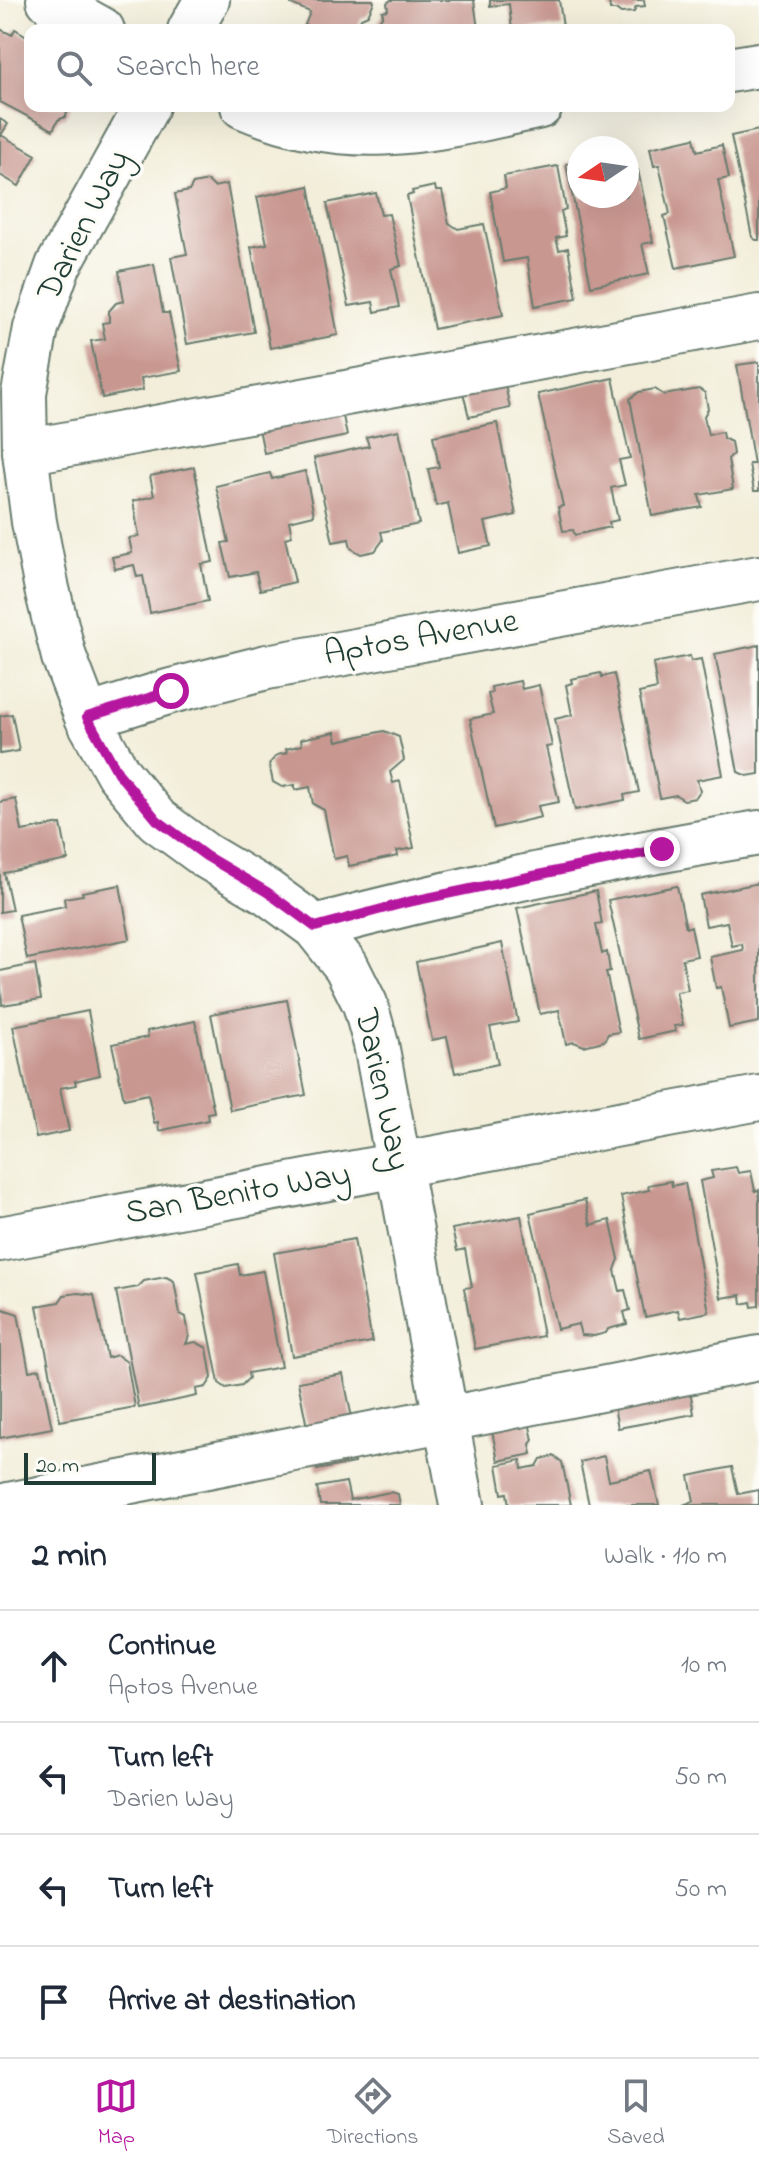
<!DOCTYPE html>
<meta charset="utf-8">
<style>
body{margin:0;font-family:"Indie Flower",sans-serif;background:#f2f2f3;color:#1f2937}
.compass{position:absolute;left:567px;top:136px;width:72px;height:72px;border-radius:50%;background:#fff;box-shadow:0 8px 32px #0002;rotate:257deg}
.scale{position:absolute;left:24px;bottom:20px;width:132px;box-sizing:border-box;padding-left:8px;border:4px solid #1f3d34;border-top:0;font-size:22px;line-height:28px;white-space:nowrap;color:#1f3d34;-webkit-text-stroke:6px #fdfcf7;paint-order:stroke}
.stop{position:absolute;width:24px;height:24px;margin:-18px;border:6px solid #b5179e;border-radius:50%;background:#fff}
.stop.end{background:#b5179e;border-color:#fff;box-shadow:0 2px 8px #0008}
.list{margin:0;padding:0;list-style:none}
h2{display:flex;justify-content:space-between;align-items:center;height:104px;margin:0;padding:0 32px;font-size:34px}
h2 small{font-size:26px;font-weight:400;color:#747a83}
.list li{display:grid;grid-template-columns:52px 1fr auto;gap:24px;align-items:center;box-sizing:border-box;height:112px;padding:0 32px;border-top:2px solid #e0e1e3}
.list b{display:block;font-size:30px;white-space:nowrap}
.list p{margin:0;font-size:26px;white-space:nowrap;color:#747a83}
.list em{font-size:26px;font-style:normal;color:#747a83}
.icon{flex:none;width:44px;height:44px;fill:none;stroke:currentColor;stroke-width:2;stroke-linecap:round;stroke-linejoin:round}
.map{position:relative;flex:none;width:759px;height:1505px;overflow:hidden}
.search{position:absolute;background:#fff;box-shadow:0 8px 32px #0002;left:24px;right:24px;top:24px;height:88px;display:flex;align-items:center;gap:20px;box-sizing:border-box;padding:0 28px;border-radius:16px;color:#747a83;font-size:30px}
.sheet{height:552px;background:#fff}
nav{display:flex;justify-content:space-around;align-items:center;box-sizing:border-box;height:112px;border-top:2px solid #e0e1e3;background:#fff;font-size:22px;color:#747a83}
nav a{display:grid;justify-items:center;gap:4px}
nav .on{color:#b5179e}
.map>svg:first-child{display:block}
.building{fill:#c89790}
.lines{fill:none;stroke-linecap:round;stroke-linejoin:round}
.minor-casing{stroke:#697b6e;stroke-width:48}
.minor{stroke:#fff;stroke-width:44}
.route{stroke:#b5179e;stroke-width:10}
.labels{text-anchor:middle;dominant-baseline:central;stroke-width:7;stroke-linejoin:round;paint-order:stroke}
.street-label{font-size:34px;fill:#1f3d34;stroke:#fdfcf7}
</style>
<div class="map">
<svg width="759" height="1505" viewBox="0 0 759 1505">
<rect width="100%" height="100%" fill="#fdfcf7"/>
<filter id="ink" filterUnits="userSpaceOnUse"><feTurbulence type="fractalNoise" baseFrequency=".0125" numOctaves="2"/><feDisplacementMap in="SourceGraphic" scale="16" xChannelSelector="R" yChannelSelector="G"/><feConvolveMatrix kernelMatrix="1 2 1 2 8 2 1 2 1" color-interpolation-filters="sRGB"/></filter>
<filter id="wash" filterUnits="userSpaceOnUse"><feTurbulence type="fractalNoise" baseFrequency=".006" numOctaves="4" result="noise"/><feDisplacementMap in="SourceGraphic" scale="32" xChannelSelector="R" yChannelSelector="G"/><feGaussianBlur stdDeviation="1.8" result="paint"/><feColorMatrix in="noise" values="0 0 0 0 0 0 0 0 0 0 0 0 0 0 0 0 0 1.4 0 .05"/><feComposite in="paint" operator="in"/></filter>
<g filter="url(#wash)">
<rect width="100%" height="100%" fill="#f2eeda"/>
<g id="blocks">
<path class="building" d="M292,0H373L374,2L368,15L361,18L356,30H303L310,12L291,4Z
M391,0H474L478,30H379L378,22L383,15L382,11L388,10L387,3Z
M490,0H559L563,27L512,30L509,4L490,6Z
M609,0H644L645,6L636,7L634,12L621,13L617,10H610Z
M0,29L12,35L15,29L30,38V106H71L65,117L58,120L53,130L0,102Z
M0,119L8,124L1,135L36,155L19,186L0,175Z
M759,130V240H756L752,237L731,136Z
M694,138L697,151L722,145L729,178L718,180L734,256L676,268L664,216L670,214L659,165L654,166L650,148Z
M579,162V196H627V173L638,170L653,242L642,244L649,274L591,286L566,164Z
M558,166L566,209L561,211L566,236L556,238L559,250L568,248L577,298L535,306L527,258L503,262L490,192L506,188L504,176Z
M208,181L214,187L227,184L254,332L187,344L171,257L187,254L175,194L189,191L193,184Z
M309,186L338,335L270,348L251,247L267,244L257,197Z
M435,186L436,191H442L449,223L458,229L484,224L503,315L434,329L407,196L413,194L412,191Z
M376,193L381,215L389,214L401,266L391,269L399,307L375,312L373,302L349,306L327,203Z
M154,264L163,313H169L181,371L141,378L143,390L102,398L91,341L105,339L102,323L109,322V311L116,303L124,301L119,271Z
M759,362V491H754L749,464H754L737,365Z
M502,371L510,408L469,417L460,380Z
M613,378L630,458L619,460L625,485L611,488L618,520L609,522L610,527L575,535L573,530L563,531L558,507L563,506L538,394Z
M655,389L664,395L699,389L705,393L708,409L704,416L708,435L722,432L723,438L731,442L733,454L728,459L733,489L699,495L702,507L652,516L630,399L639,392Z
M340,401L347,436L264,453L257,419Z
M497,423L516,515L485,522L491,546L458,553L448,503L436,506L428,469L439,467L433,436Z
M399,430L419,524L381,532L383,540L375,551L361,554L351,548L349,539L333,542L314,458L369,446L366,437Z
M194,467L213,562L201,564L208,601L150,613L143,576L137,577L134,565L115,569L112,557L132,553L129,538L139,536L133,501L154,496L150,476Z
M305,471L314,515L289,521L292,536L285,538L295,582L260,590L256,572L230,577L222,543L229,542L216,486L270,473L272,479Z
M759,645V774L747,776L738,772L715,654Z
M690,656L691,661L701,659L723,775L697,780L700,791L695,798L684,800L676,795L660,798L639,693L657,689L653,663Z
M601,673L602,677L614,674L639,792L624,795L625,800L575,810L555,719L572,715L566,685L572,683L571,679Z
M520,681L522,689L539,685L552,746L546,747L559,802L538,806L541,817L494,828L470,719L493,714L488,694L492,693L491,687Z
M12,714L19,751L0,754V716Z
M384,731L399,737L404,760L390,772L393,783L400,781L414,848L397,851L398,856L349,866L347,856L334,859L324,810L313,804L310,787L295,790V785L282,787L273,782L269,764L277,755L287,753L286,749L302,745L301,739L335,732L337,741Z
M16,799L22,831L61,824L68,860L4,873L12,910L0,912V802Z
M759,883V1022L729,1028L721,987L716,988L710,957L743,950L742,944L732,946L727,922L706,926L700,895Z
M120,885L130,939L27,959L18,915L65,906L64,898L83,895L82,892Z
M677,886L686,928L691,926L697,956L682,959L688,990L676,992L683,1025L674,1026L676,1031L639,1039L608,900Z
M596,891L602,924L596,925L602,954L607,952L610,971L606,972L619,1032L608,1034L604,1041L584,1046L574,1042L566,1044L559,1010L540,1014L517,908Z
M502,943L518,1022L490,1027L498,1064L455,1073L447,1037L432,1040L416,962Z
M35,964L41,999L2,1005L0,971Z
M287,1000L306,1095L230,1110L211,1014Z
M88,1011L100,1075L75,1081L76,1085L60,1088L69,1131L36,1138L13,1026Z
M195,1021L214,1112L207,1113L208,1120L159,1131L158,1122L154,1123L148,1094L124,1099L112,1044L148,1037L147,1031Z
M736,1167L738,1173L751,1171L755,1191L759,1190V1306L752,1307L751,1302L742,1304L741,1295L721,1298L700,1181L713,1178L711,1171Z
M671,1181L672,1186L685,1183L709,1312L680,1318L678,1310L645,1317L621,1196L649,1190L648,1185Z
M585,1200L591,1225L610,1220L619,1259L615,1270L620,1291L625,1290L630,1310L624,1312L627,1324L608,1329L606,1333L594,1336L581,1335L578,1324L557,1329L530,1213Z
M521,1216L543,1336L475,1349L464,1288L472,1287L465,1249L457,1251L452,1229Z
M354,1239L372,1342L292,1356L274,1253Z
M238,1264L240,1275L263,1271L281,1367L248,1373L249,1378L242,1385L226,1388L219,1383L197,1272Z
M166,1277L174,1281L180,1314L186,1317L189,1336L186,1344L196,1342L207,1348L212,1378L206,1387L196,1389L197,1396L139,1408L116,1291L138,1287L144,1281Z
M78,1293L94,1295L107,1358L117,1355L127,1362L135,1407L60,1421L37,1306L59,1302L64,1295Z
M3,1309L18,1314L29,1371L40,1369L52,1428L0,1438V1310Z
M343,1374L352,1418L307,1427L298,1382Z
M688,1377L694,1414L618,1428L611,1391Z
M528,1418L533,1440L530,1444L532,1454L498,1461L491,1426Z
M350,1443L354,1463L317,1470L313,1450Z
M554,1456L562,1462L571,1505H509L507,1493L502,1494L497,1465L521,1460L522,1469L537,1466L541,1459Z
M604,1456L609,1480L651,1471L659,1505H589L580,1462Z
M732,1467L738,1494L759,1490V1505H683L694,1501L689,1476Z
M346,1482L350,1500L390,1492L398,1494L400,1505H320L317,1487Z"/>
</g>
</g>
<g filter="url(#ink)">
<use href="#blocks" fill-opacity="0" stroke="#697b6e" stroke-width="2"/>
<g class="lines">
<g class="minor-casing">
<path id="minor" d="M49,0L102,30
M190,30L207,0
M729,70L759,65
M147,106L58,266L36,328L24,393L25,452L34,522L47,589L64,657L87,717L118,773L157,820L206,856L267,892L315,927L346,966L365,1004L376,1044L462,1505
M243,106C350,152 432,130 540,106
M25,452L759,317
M87,717L171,691L267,667L759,578
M315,927C461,888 610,858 759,833
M0,1239L759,1098
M8,1505L759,1358"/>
</g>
<use href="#minor" class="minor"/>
</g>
</g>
<g class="lines" filter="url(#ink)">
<path class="route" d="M171,691L87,717L118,773L157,820L206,856L267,892L315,927L408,902L662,849"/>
</g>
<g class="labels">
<g class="street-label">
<text transform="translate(85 226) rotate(-63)">Darien Way</text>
<text transform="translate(421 639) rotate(-10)">Aptos Avenue</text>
<text transform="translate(381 1090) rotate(78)">Darien Way</text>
<text transform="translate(238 1195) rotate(-10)">San Benito Way</text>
</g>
</g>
</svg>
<svg class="compass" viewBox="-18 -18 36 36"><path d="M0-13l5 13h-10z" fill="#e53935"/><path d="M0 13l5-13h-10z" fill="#747a83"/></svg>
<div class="scale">20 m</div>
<div class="stop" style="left:171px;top:691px"></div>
<div class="stop end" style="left:662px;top:849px"></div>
<div class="search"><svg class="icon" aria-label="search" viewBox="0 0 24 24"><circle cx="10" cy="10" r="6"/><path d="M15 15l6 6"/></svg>Search here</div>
</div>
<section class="sheet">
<h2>2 min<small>Walk · 110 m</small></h2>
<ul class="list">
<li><svg class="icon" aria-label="ahead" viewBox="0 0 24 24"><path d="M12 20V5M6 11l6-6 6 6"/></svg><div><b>Continue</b><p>Aptos Avenue</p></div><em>10 m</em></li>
<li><svg class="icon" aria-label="left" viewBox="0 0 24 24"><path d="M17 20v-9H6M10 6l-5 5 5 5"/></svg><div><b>Turn left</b><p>Darien Way</p></div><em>50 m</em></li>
<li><svg class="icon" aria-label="left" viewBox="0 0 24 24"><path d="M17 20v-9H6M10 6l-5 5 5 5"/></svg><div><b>Turn left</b></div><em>50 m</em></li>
<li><svg class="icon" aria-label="arrive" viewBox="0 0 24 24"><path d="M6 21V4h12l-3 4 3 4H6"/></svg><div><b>Arrive at destination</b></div></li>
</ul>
</section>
<nav>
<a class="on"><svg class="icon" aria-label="map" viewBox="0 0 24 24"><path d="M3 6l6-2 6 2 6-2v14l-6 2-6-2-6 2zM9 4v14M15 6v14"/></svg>Map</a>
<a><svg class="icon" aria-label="directions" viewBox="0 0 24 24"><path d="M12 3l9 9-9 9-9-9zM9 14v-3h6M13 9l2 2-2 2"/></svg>Directions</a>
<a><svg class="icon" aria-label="saved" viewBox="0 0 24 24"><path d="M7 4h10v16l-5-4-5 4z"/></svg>Saved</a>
</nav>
